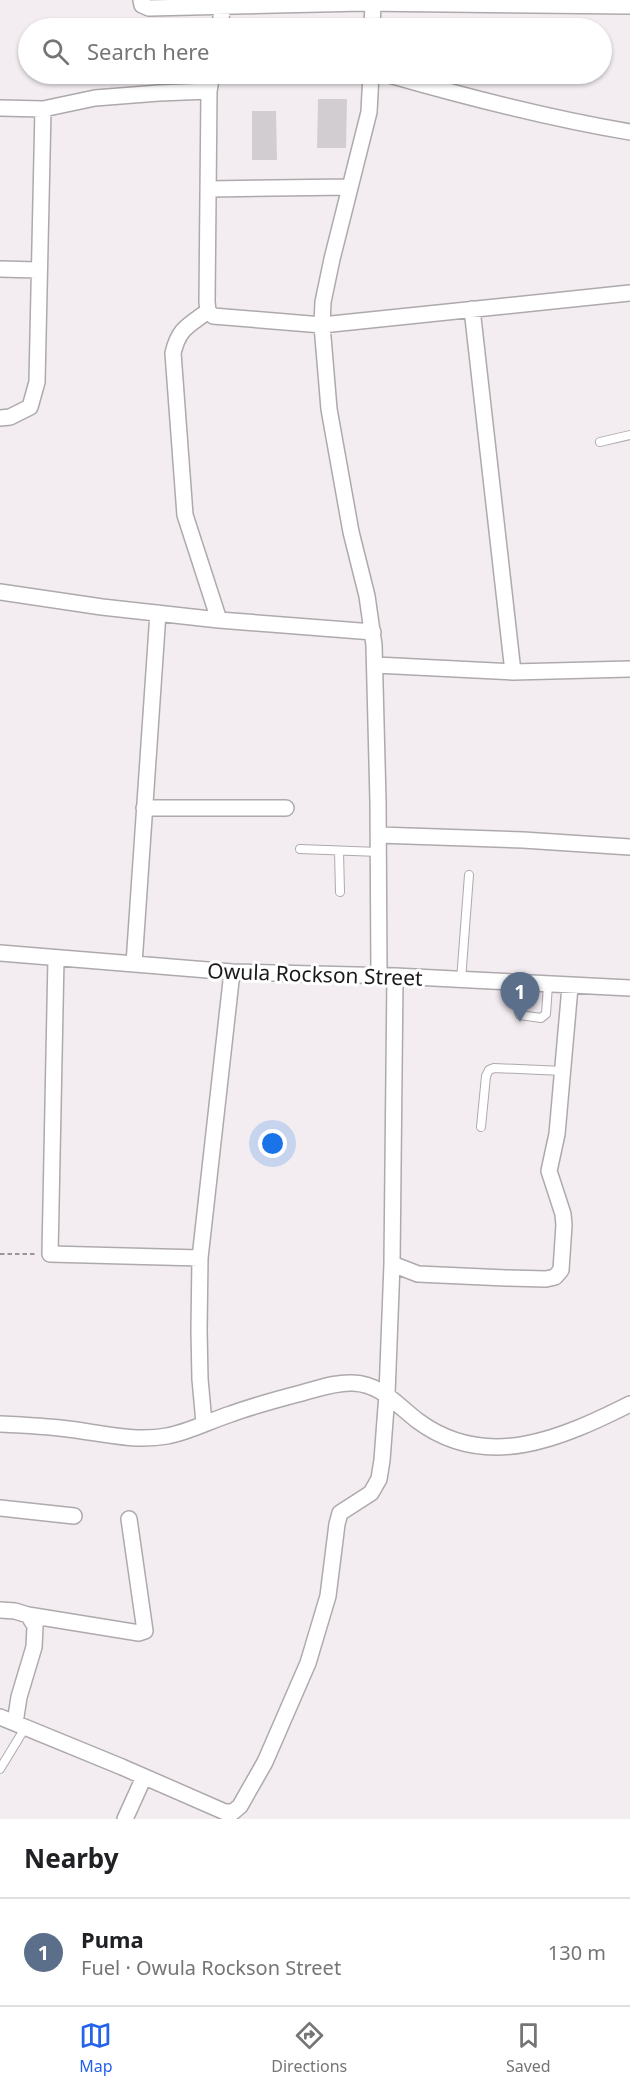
<!DOCTYPE html>
<meta charset="utf-8">
<style>
body{margin:0;font-family:"Noto Sans",sans-serif;background:#f6f6f6;color:#202124}
.you{position:absolute;left:273px;top:1144px;width:21px;height:21px;margin:-15px;border:4px solid #fff;border-radius:50%;background:#1a73e8;box-shadow:0 0 0 9px #1a73e833}
.badge{display:grid;place-items:center;width:39px;height:39px;border-radius:50%;background:#2563eb;color:#fff;font-size:20px;font-weight:700}
.pin{position:absolute;translate:-50% -50px;filter:drop-shadow(0 2px 3px #0008)}
.pin::after{content:'';position:absolute;top:32px;width:21px;height:18px;background:inherit;clip-path:polygon(0 0,100% 0,50% 100%)}
.list{margin:0;padding:0;list-style:none}
h2{display:flex;justify-content:space-between;align-items:center;height:78px;margin:0;padding:0 24px;font-size:26px}
h2 small{font-size:20px;font-weight:400;color:#757577}
.list li{display:grid;grid-template-columns:39px 1fr auto;gap:18px;align-items:center;box-sizing:border-box;height:108px;padding:0 24px;border-top:2px solid #e0e0e0}
.list b{display:block;font-size:22px;white-space:nowrap}
.list p{margin:0;font-size:20px;white-space:nowrap;color:#757577}
.list em{font-size:20px;font-style:normal;color:#757577}
.icon{flex:none;width:33px;height:33px;fill:none;stroke:currentColor;stroke-width:2;stroke-linecap:round;stroke-linejoin:round}
.map{position:relative;flex:none;width:630px;height:1819px;overflow:hidden}
.search{position:absolute;background:#fff;box-shadow:0 2px 4px #0004;left:18px;right:18px;top:18px;height:66px;display:flex;align-items:center;gap:15px;box-sizing:border-box;padding:0 21px;border-radius:33px;color:#757577;font-size:22px}
.sheet{height:186px;background:#fff}
nav{display:flex;justify-content:space-around;align-items:center;box-sizing:border-box;height:84px;border-top:2px solid #e0e0e0;background:#fff;font-size:16px;color:#757577}
nav a{display:grid;justify-items:center;gap:3px}
nav .on{color:#2563eb}
.map>svg:first-child{display:block}
.building{fill:#d2cdd1}
.lines{fill:none;stroke-linecap:round;stroke-linejoin:round}
.service-casing{stroke:#aea9ad;stroke-width:10}
.minor-casing{stroke:#aea9ad;stroke-width:18}
.path{stroke:#9b9699;stroke-width:2;stroke-dasharray:4.5 3;stroke-linecap:butt}
.service{stroke:#fff;stroke-width:8}
.minor{stroke:#fff;stroke-width:15}
.labels{text-anchor:middle;dominant-baseline:central;stroke-width:6;stroke-linejoin:round;paint-order:stroke}
.street-label{font-size:21px;fill:#1b191a;stroke:#fff}
</style>
<div class="map">
<svg width="630" height="1819" viewBox="0 0 630 1819">
<rect width="100%" height="100%" fill="#f3edf1"/>
<path class="building" d="M318,99H347L346,148H317Z
M252,111H276L277,160H252Z"/>
<g class="lines">
<g class="service-casing">
<path id="service" d="M600,442L630,435
M300,849L379,852
M339,851L340,892
M461,980L469,875
M519,983V1012L520,1015L541,1018L546,1014L548,985
M481,1127L486,1076L489,1070L494,1068L563,1071
M0,1769L25,1728"/>
</g>
<g class="minor-casing">
<path id="minor" d="M141,0L142,5L149,8L363,3L630,6
M219,28L223,7
M372,28L373,3
M212,74L209,91L207,302L208,311L213,316L322,325L630,293
M371,74L369,112L332,259L323,302L322,325L329,409L351,532L367,596L374,645L378,801L379,976
M386,74C466,97 547,118 630,132
M0,108L43,109L95,98L159,93L209,91
M209,189L349,187
M0,269L38,270
M472,309L513,672
M208,311C188,326 179,328 173,353L185,515L219,620
M0,418L10,417L30,407L37,382L43,109
M0,592L102,607L219,620L373,632
M376,665L513,672L630,669
M144,808H286
M379,835L523,840L630,847
M0,953L232,972L395,976L630,988
M56,958L50,1254L200,1258
M134,964L158,613
M392,1264L418,1274L506,1278L546,1279L555,1277L561,1270L564,1225L563,1214L549,1171L557,1134L570,987
M204,1423L200,1379L199,1330L200,1258L232,972
M0,1424C23,1425 45,1426 68,1429C100,1433 134,1442 167,1436C189,1432 209,1421 231,1414C255,1405 280,1399 305,1392C320,1388 337,1382 353,1383C381,1384 397,1405 418,1421C487,1472 562,1438 630,1404
M0,1508L74,1516
M0,1610L15,1611L28,1615L35,1626L34,1647L19,1697L15,1723
M28,1615L139,1633L145,1631L129,1519
M0,1717L122,1767L225,1812H233L240,1806L265,1762L308,1663L328,1596L337,1524L340,1513L371,1493L379,1479L382,1460L387,1394L392,1264L395,976
M125,1819L144,1777"/>
</g>
<path class="path" d="M0,1254H36"/>
<use href="#service" class="service"/>
<use href="#minor" class="minor"/>
</g>
<g class="labels">
<g class="street-label">
<text transform="translate(315 974) rotate(2)">Owula Rockson Street</text>
</g>
</g>
</svg>
<div class="you"></div>
<div class="pin badge" style="left:520px;top:1022px;background:#5c6f8a">1</div>
<div class="search"><svg class="icon" aria-label="search" viewBox="0 0 24 24"><circle cx="10" cy="10" r="6"/><path d="M15 15l6 6"/></svg>Search here</div>
</div>
<section class="sheet">
<h2>Nearby<small></small></h2>
<ul class="list">
<li><span class="badge" style="background:#5c6f8a">1</span><div><b>Puma</b><p>Fuel · Owula Rockson Street</p></div><em>130 m</em></li>
</ul>
</section>
<nav>
<a class="on"><svg class="icon" aria-label="map" viewBox="0 0 24 24"><path d="M3 6l6-2 6 2 6-2v14l-6 2-6-2-6 2zM9 4v14M15 6v14"/></svg>Map</a>
<a><svg class="icon" aria-label="directions" viewBox="0 0 24 24"><path d="M12 3l9 9-9 9-9-9zM9 14v-3h6M13 9l2 2-2 2"/></svg>Directions</a>
<a><svg class="icon" aria-label="saved" viewBox="0 0 24 24"><path d="M7 4h10v16l-5-4-5 4z"/></svg>Saved</a>
</nav>
